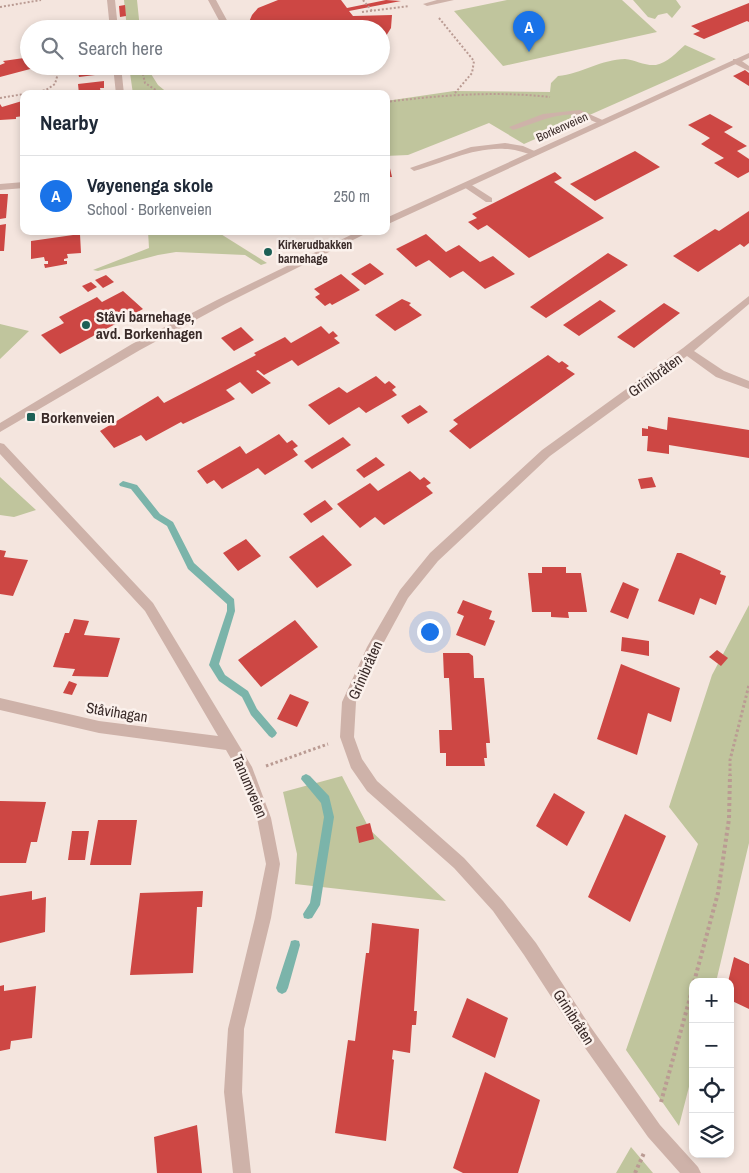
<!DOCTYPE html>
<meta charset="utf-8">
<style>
body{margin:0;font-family:"Archivo Narrow",sans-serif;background:#f6f6f7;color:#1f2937}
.controls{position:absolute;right:15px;bottom:15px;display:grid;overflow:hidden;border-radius:10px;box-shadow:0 2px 8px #0003}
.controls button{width:45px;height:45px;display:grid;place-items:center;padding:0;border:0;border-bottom:1px solid #e0e1e3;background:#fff;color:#1f2937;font:25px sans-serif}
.you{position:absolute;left:429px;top:631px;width:18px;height:18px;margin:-12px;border:4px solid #fff;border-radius:50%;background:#1a73e8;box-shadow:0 0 0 8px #1a73e833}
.badge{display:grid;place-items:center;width:32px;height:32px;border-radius:50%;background:#1a73e8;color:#fff;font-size:16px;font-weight:700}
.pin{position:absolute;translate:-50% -41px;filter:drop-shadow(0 1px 2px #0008)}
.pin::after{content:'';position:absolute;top:26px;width:18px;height:15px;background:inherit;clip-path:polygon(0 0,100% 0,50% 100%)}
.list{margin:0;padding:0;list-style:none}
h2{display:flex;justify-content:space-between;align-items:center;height:65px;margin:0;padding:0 20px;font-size:21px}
h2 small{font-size:16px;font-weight:400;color:#747a83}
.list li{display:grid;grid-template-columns:32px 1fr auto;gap:15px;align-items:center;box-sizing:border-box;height:80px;padding:0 20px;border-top:1px solid #e0e1e3}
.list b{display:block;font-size:19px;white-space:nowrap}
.list p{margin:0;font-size:16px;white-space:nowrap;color:#747a83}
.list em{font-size:16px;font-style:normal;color:#747a83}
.icon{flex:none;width:28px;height:28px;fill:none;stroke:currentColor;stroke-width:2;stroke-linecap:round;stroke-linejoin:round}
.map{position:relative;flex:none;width:749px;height:1173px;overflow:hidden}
.search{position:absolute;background:#fff;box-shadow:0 2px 8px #0003;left:20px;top:20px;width:370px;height:55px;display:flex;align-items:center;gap:12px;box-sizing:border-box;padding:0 18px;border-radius:28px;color:#747a83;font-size:19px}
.panel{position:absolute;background:#fff;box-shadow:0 2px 8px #0003;left:20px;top:90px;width:370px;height:145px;border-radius:10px}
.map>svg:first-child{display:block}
.green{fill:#c0c59d}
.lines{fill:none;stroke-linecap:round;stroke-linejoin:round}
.stream{fill:#7bb4aa;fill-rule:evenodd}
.building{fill:#cd4744}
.path-far2{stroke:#ba9b93;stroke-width:2;stroke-dasharray:2 2;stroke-linecap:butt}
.path-far1{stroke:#ba9b93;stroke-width:3;stroke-dasharray:2.5 2.5;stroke-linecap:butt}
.path{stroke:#ba9b93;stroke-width:4;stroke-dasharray:3 3;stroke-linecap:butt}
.lane{fill:#ceb2a9;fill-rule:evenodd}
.street{fill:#ceb2a9;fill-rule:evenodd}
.poi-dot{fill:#1c5f55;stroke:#fbf1ec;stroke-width:2}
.labels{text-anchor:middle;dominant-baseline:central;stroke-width:5;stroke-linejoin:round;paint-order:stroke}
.far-street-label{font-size:12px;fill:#3a2b29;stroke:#fbf1ec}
.far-poi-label{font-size:12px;font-weight:bold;fill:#3a2b29;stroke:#fbf1ec;text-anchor:start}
.poi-label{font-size:15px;font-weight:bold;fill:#3a2b29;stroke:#fbf1ec;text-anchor:start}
.street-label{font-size:15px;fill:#3a2b29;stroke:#fbf1ec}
</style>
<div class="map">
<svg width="749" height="1173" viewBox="0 0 749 1173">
<rect width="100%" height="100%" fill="#f4e5de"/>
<path class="green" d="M124,0H137L140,29H127Z
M507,0H622L657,32L503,66L454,11Z
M633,0H676L681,7L672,18L667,13L658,15L655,19L648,17Z
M685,45L716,59L524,144L489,123L408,155L386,156V101L454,91L550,92L551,83L558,76C581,74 602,59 625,59C635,60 645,66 656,65C667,63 677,52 685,45Z
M129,66H146L158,85L169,94H133Z
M148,231H216L267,263L261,265L245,255L176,252L158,255L98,271L93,270L149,248Z
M0,324L29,331L0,359Z
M0,477L36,510L14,517L0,515Z
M749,605V843L716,982H693V1071L679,1126L626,1050L698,844L669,807L712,675Z
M342,776L370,830L446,901L295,884L297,854L283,792Z
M631,1147L653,1173H616Z"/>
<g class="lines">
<path class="stream" d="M123,481L137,485L160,514L173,522L194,563L234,599L235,611L219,664L225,675L248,691L257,709L275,730L277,733L275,736L272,738L269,736L251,715L242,697L219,681L209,665L227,611V604L188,569L167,526L154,518L131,489L120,486L119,484Z
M306,774L310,776L329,796L334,817L320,905L312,918L308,919L304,918L303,914L310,903L324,817L321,803L301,779L302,776Z
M295,940L299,941L300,945L288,988L286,992L282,994L278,992L276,988L290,945L291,941Z"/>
</g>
<path class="building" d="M278,0H341L347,8L386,0L401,1L349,11L353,16L392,15L391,28L381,44V29H239L236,25L249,22L252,15L258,8Z
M749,3V22L747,21L704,39L693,34L700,31L691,26Z
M125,5L126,16L120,17L119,6Z
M29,53V66L34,68L0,77V65L5,63L3,61L24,58L22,55Z
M98,66L99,69L102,68L103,74L79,77L78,72H72L71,67Z
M339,66L318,72L286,74L238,67Z
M745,70L749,73V86L733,76Z
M104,81V88H100L101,94H79L78,84Z
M22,101L24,116L16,117V119L0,120V104L2,107Z
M710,114L733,127L724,132L747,146L737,151L749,159V172L738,178L714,163L724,158L701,144L710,138L688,125Z
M635,151L660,167L595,201L570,184Z
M386,164H389L392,177H386Z
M555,172L562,178L554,182L604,218L529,258L487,225L478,230L468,222L477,218L472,214Z
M0,194H8L6,218L0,219Z
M749,211V243L744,247L740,244L698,272L673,256L715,229L719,231Z
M6,224L4,251H0V225Z
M80,234L81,253L67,254L68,258L64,259V261H67V264L45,268L44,264H48V261H45L44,257L31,259V241Z
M426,234L446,252L459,245L480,262L493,256L515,274L485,289L463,271L450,278L429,260L416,267L396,249Z
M608,253L628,265L546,318L530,307Z
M370,263L384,274L365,285L351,274Z
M341,274L360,290L332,305L330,303L325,306L315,297L320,294L314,289Z
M106,275L114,282L103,288L95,280Z
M91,282L97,287L88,292L82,286Z
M123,291L143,309L60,354L41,335L64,323L59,317L97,297L102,302Z
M402,299L411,303L409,305L422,315L395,331L375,315Z
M600,300L616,311L579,336L563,325Z
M664,303L680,313L634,348L617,337Z
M321,326L329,334L333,331L338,336L334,338L340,343L298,366L292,360L264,375L258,370L256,371L271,383L252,394L240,382L226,390L235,399L183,424L181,422L146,441L141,435L114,448L100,431L158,396L164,403L256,355L254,353L285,337L291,343Z
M241,327L254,340L234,351L221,338Z
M548,355L559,363L562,361L569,366L566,368L575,374L470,449L449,431L458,424L453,420Z
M376,376L385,384L389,381L396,387L392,390L397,395L366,413L359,407L329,425L308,405L339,387L347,393Z
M420,405L428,412L408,424L401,416Z
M668,417L749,430V458L669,445V454L647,451L648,436H642V428L648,429V426L667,430Z
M279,434L287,443L292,440L298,446L293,449L298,455L265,475L258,468L222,489L214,480L207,484L197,471L240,446L246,454Z
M343,437L351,445L312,469L304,461Z
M376,457L385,465L364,478L356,470Z
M410,471L420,480L424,477L431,483L426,486L433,493L384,525L375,517L360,528L337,504L370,483L378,491Z
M652,477L656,487L641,489L638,479Z
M325,500L333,509L311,523L303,514Z
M323,535L352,565L317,588L289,557Z
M246,539L261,556L238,571L223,553Z
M0,550L6,551L4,557L28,560L13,596L0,594Z
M677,553H681L721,571L720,574L726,576L716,605L700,598L694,615L658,601Z
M542,567H566V573H581L587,612H568L569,618L551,617V612H532L528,573H542Z
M623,582L639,589L628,619L610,612Z
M463,600L492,611L489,619L495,621L485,646L456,635L464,616L457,613Z
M74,619L89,621L84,635L120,638L108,677L72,676L75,669L53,667L65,633H69Z
M295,620L318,647L261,687L238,660Z
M622,637L649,641V656L621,651Z
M717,650L728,658L721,666L709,657Z
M443,653H469L473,656L474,678H484L490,743H486L487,758H484L485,766H446V753H440L439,730H452L449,678H444Z
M621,664L680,688L671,722L648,713L637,755L597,739Z
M69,681L77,684L72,695L63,693Z
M290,694L309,702L297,727L277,719Z
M554,793L585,812L567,846L536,826Z
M0,801L46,802L37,842H31L26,863H0Z
M625,814L666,836L630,922L588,897Z
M98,820H137L131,865H90Z
M370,823L374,839L359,843L356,827Z
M72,831H89L85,860H68Z
M32,891V900L46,897L45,932L0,943V896Z
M203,891L202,907H197L193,973L130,975L140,893Z
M372,923L419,929L414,1011H417L416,1025H412L410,1053L393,1050L392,1059L394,1060L386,1141L335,1133L348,1040L355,1041L366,953H369Z
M734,957L749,964V1009L730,1000V982H728Z
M4,985V991L36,986L32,1038L11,1041L10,1049L0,1051V986Z
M467,998L508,1018L495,1058L452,1037Z
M485,1072L540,1100L518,1173H463L453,1168Z
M197,1125L202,1173H157L154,1137Z"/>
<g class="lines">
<path class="path-far2" d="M363,0L372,11
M0,7L41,0
M362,12L409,6
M439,18L474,61L472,73L455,93
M141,66L145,83L162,94
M27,94L46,90L55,84L60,66
M0,98L24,94
M386,102C441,95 495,91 550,97"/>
<path class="path-far1" d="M266,766L328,744
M730,776V760L749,685"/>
<path class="path" d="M694,982L718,893L729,819L730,775
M661,1102L693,987
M635,1173L644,1153"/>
<path class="lane" d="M107,0H115L118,29H110Z
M208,0H216L229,24L228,26H222Z
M733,59H739L749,66V71L733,63Z
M113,66H121L124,94H116Z
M580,110L607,122C599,128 588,116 578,115C556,112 534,124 513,130L509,127L543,114Z
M505,143L523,146L539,153L535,156C525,153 515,149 505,149C473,147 444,163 414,171L410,168L471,147Z
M24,182V188L0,190V184Z
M467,182L492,198V202H486L464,187L463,185Z"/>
<path class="street" d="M437,0H454L427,6L423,4Z
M749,53V58L386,225V218Z
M359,231H371L225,304L140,350L0,432V423L132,344L217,300Z
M749,296V304L694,351L724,371L749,381V389L716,377L687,356L550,456L438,561L408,598L377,655L356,702L354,737L362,759L377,781L464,858L503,901L536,943L590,1026L660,1125L698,1167L701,1173H680L648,1137L578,1038L524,955L493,911L454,868L367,791L351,768L340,737L342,702L367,647L400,590L430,553L542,450L683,348Z
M0,443L4,444L153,603L252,767L271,818L280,864L271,918L244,1029L242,1092L251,1173H233L224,1092L228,1029L255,918L266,864L257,818L241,776L226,750L99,733L0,710V698L99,721L218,736L145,611L0,454Z"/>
</g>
<g class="poi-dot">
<circle cx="268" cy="252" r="5"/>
<circle cx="86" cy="325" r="5"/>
<rect x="26" y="412" width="10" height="10" rx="2.5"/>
</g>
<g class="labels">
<g class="far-street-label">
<text transform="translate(562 127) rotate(-24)">Borkenveien</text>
</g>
<g class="far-poi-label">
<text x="278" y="245">Kirkerudbakken<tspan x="278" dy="14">barnehage</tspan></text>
</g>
<g class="poi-label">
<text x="96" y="316">Ståvi barnehage,<tspan x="96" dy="17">avd. Borkenhagen</tspan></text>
<text x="41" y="417">Borkenveien</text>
</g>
<g class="street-label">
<text transform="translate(655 375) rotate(-36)">Grinibråten</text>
<text transform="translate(365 670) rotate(-66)">Grinibråten</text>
<text transform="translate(117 712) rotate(9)">Ståvihagan</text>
<text transform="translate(250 786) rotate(67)">Tanumveien</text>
<text transform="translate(574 1017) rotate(57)">Grinibråten</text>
</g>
</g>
</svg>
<div class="controls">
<button>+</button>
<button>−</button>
<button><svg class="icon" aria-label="locate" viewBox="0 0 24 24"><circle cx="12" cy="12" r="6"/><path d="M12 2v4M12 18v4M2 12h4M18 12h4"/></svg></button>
<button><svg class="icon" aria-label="layers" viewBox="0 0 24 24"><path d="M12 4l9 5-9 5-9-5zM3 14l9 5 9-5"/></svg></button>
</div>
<div class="you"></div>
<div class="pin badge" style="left:529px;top:52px">A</div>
<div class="search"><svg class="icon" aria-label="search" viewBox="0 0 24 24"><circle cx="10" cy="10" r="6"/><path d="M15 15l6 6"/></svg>Search here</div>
<section class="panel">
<h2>Nearby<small></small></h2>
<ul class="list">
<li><span class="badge">A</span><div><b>Vøyenenga skole</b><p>School · Borkenveien</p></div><em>250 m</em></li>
</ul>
</section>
</div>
